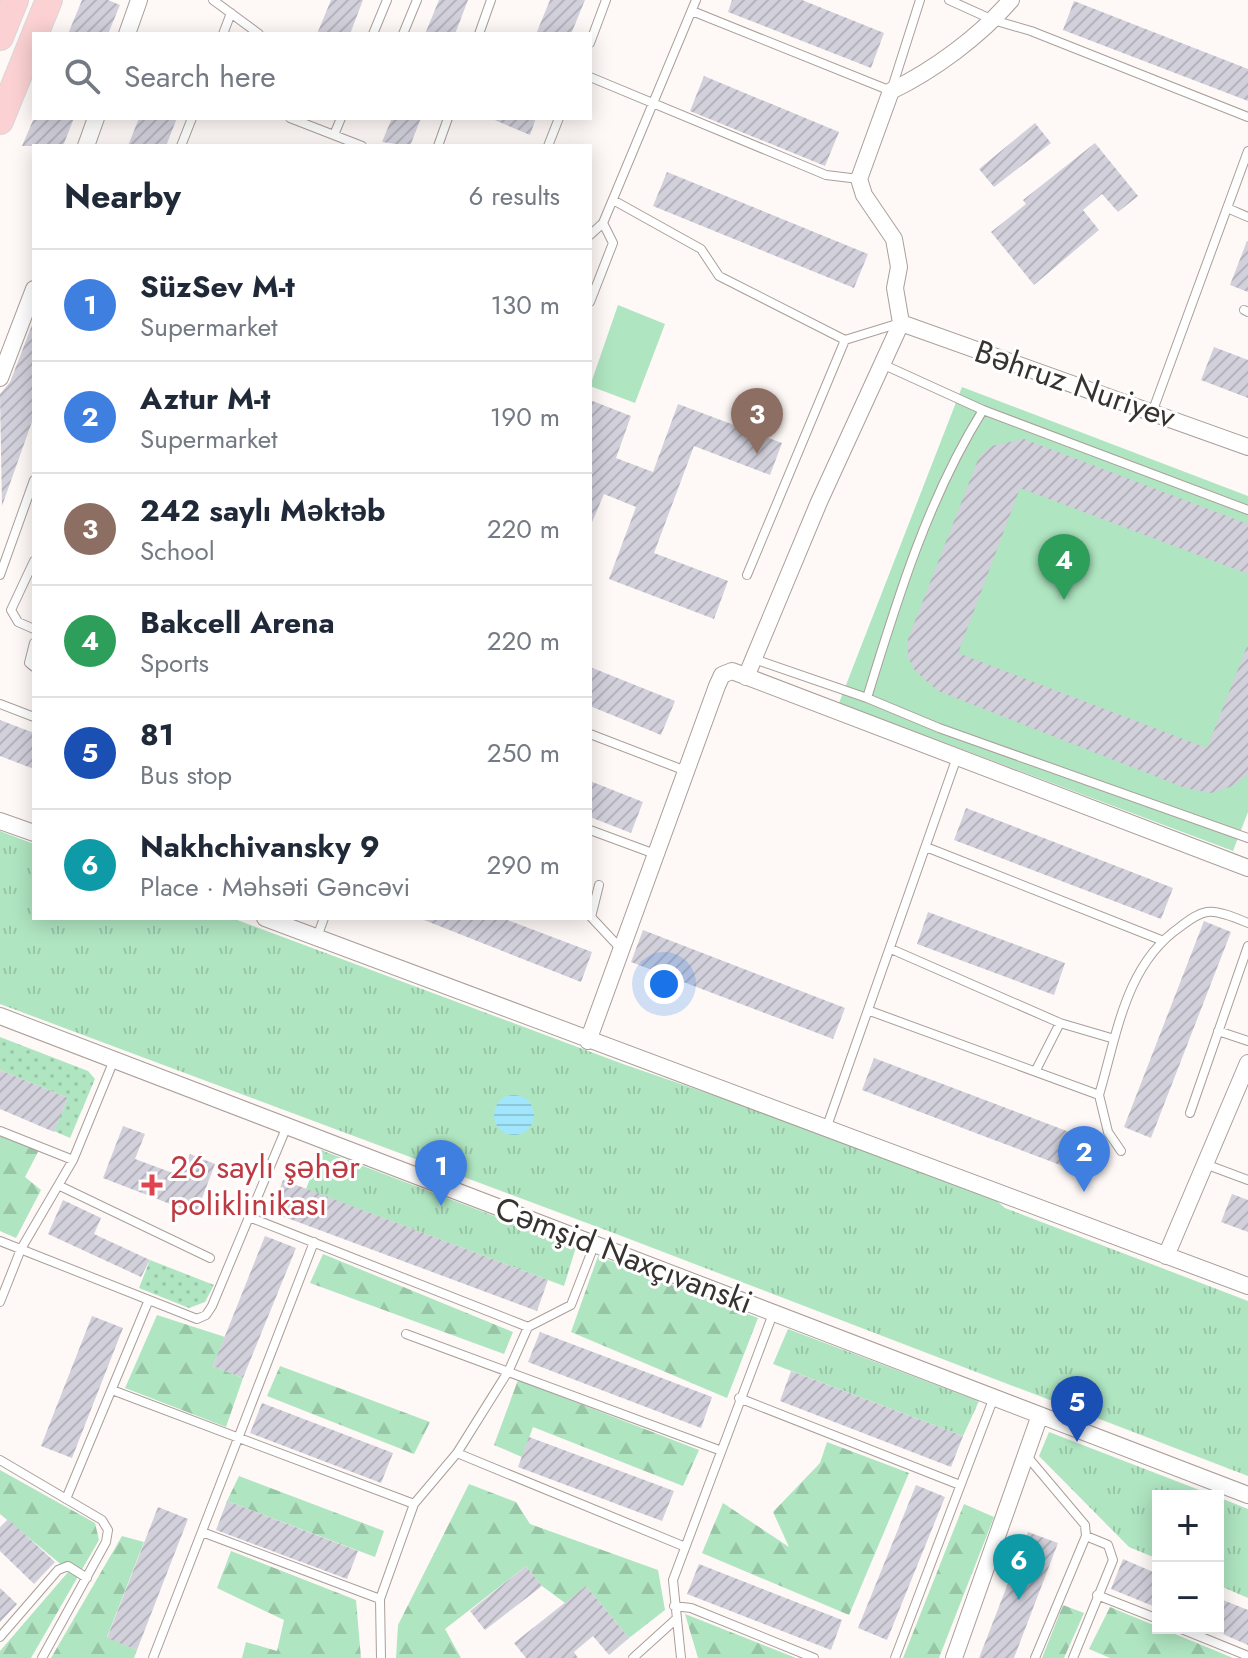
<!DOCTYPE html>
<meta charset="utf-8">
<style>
body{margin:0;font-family:Jost,sans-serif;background:#f6f6f7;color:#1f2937}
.controls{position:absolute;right:24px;bottom:24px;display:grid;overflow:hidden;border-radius:0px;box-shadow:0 4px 20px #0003}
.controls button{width:72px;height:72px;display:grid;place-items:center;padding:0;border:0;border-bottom:2px solid #e0e1e3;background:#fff;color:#1f2937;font:40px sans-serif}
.you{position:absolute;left:664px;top:984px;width:28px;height:28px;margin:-20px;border:6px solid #fff;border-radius:50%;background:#1a73e8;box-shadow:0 0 0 12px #1a73e833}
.badge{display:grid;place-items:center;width:52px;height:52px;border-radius:50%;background:#884613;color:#fff;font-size:26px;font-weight:700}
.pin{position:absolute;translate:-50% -66px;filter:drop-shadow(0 2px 4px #0008)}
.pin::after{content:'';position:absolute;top:42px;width:28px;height:24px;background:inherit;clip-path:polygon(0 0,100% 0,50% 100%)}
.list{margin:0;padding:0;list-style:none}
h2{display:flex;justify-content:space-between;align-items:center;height:104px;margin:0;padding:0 32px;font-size:34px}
h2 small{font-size:26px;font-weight:400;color:#747a83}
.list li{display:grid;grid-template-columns:52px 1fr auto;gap:24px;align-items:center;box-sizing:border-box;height:112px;padding:0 32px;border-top:2px solid #e0e1e3}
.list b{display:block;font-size:30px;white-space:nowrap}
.list p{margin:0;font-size:26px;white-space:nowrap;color:#747a83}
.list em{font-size:26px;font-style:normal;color:#747a83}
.icon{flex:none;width:44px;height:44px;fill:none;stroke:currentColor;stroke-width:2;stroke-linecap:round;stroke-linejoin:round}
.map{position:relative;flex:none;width:1248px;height:1658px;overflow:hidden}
.search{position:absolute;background:#fff;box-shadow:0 4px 20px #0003;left:32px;top:32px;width:560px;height:88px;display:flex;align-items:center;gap:20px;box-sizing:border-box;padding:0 28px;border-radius:0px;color:#747a83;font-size:30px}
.panel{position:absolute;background:#fff;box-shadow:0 4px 20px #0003;left:32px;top:144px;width:560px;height:776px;border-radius:0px}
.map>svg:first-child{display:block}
.grass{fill:url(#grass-dots)}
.forest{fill:url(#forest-firs)}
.park{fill:url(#park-tufts)}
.pitch{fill:#afe5c1}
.water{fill:url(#water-rules)}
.building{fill:url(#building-hatch)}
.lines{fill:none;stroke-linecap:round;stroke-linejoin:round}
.lane-casing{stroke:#aa9f99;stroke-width:10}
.street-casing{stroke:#aa9f99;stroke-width:18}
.primary-casing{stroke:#d7d6d6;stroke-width:28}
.lane{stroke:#fff;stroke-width:8}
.street{stroke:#fff;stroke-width:16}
.primary{stroke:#fbd1d3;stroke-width:26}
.health-dot{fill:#e0444e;stroke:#fff;stroke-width:3}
.labels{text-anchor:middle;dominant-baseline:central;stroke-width:6;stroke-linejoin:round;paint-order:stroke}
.street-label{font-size:32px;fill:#373330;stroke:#fff}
.health-label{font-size:32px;fill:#be3a42;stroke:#fff;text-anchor:start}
</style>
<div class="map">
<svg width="1248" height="1658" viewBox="0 0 1248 1658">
<defs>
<pattern id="grass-dots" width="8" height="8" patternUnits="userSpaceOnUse" patternTransform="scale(2)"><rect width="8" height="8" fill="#afe5c1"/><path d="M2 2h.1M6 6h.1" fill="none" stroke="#97c5a6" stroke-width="1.8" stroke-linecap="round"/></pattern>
<pattern id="forest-firs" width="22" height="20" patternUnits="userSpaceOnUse" patternTransform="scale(2)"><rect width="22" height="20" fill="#afe5c1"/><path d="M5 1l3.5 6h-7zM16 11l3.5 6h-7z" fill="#97c5a6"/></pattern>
<pattern id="park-tufts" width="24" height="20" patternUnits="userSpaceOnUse" patternTransform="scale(2)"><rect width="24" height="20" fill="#afe5c1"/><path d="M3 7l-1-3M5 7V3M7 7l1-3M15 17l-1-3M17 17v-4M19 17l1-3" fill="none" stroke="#97c5a6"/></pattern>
<pattern id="water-rules" width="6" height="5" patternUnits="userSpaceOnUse" patternTransform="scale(2)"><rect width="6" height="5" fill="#a1e6fd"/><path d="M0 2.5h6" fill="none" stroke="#8bc6d9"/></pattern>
<pattern id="building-hatch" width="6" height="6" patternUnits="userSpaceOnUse" patternTransform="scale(2)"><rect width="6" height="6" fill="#d2d0db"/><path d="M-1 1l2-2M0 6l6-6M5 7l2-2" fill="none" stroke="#b5b3bc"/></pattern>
</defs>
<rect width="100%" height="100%" fill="#fef9f7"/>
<path class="grass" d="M0,1037L88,1071L95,1079L70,1138L54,1131L68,1098L0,1070Z
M150,1260L214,1285L205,1302L189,1308L139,1288Z"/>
<path class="forest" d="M0,1133L39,1150L25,1177L41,1190L16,1238L0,1231Z
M323,1254L513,1332L504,1354L310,1283Z
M598,1256L758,1318L727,1398L571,1332Z
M157,1315L225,1337L213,1366L243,1378L226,1427L125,1388Z
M280,1366L430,1422L414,1454L267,1396Z
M518,1380L699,1450L683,1486L533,1427L522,1457L494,1445Z
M827,1442L909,1473L849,1615L702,1553L723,1503L789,1547L773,1512L820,1463Z
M0,1470L95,1523L99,1540L31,1658H0V1651L69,1571L0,1514Z
M239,1476L384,1531L375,1557L227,1501Z
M469,1484L516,1502L530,1524L658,1570L665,1610L629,1638L586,1586L565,1603L542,1586L526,1566L445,1629L461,1658H396L398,1625Z
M964,1504L994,1517L939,1658H903Z
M122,1536L144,1542L107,1637L137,1650L134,1658H51Z
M231,1551L356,1600L361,1658H242L246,1642L277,1651L284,1620L217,1588Z
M1063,1605L1084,1613L1064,1658H1042Z
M1110,1607L1233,1658H1110L1089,1649Z
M685,1614L796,1658H698Z"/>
<path class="park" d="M0,831L34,844V918H232L623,1064L982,1188L1005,1208L1248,1301V1476L619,1235L0,1004Z
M321,1150L576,1247L564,1286L306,1189Z
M788,1329L979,1401L963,1436L773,1364Z
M1049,1432L1215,1496H1158V1559L1129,1547L1039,1456Z
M1218,1497L1248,1509V1598L1218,1585Z"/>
<path class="pitch" d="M618,305L665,324L635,403L590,386Z
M962,387L1248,496V812L1233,851L839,703Z"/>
<path class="water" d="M494 1115a20 20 0 1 1 40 0a20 20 0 1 1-40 0Z"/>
<path class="building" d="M82,0H108L120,5L108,34H68Z
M331,0H363L350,34H317Z
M439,0H468L455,34H425Z
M550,0H585L571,34H536Z
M732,0H802L884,33L871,68L728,12Z
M1074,1L1248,69V101L1063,30Z
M704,76L839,132L825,166L690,111Z
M34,118H74L63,146H22Z
M139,118H177L166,146H128Z
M392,118H421L410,146L382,142Z
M490,118H536L530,135Z
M1035,123L1051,143L994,187L979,169Z
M1095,143L1138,196L1118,212L1102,194L1083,210L1099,230L1034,285L991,232L1026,204L1023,200Z
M667,172L868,254L854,288L653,206Z
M1247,241L1248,242V292L1230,285Z
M34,320V416L2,506L0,394L10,382Z
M1214,347L1248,360V398L1201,380Z
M590,400L631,416L616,458L653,472L678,404L782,443L770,475L694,446L654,553L728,581L714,619L609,579L636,507L604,494L590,527Z
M1024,439L1248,524V574L1020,488L958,653L1207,748L1248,644V774L1233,786L1211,793L1185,788L938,691L915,671L908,657V639L979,457L991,446Z
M590,667L675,701L661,735L590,706Z
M0,720L34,733V769L0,756Z
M590,781L643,802L631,833L590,817Z
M966,808L1173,888L1161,919L954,840Z
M928,912L1065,963L1054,995L917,944Z
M419,918H502L592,952L581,982Z
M1204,921L1231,932L1151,1138L1124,1127Z
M643,930L845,1008L833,1039L631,962Z
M874,1058L1080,1136L1068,1168L862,1090Z
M0,1070L68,1098L54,1132L0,1109Z
M123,1126L145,1134L135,1159L181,1176L190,1154L215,1164L196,1214L103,1178Z
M283,1180L548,1280L537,1311L271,1212Z
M1232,1194L1248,1200V1232L1221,1222Z
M63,1200L101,1218L94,1234L150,1260L141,1277L48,1234Z
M265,1236L296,1248L243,1378L213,1366Z
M92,1316L123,1328L72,1458L41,1446Z
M540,1332L712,1397L701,1428L528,1362Z
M791,1371L963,1436L951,1467L780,1401Z
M262,1403L393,1453L381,1483L250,1433Z
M529,1437L674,1491L662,1521L518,1467Z
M916,1485L945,1497L887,1640L858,1628Z
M227,1501L358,1551L347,1579L216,1530Z
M158,1507L188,1519L137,1650L107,1638Z
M8,1519L55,1562L34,1584L0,1551V1527Z
M1028,1532L1058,1543L1014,1658H979Z
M1123,1559L1158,1574V1608L1111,1589Z
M699,1564L842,1620L831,1650L687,1594Z
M526,1566L542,1586L485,1630L470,1611Z
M586,1586L629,1638L609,1655L593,1636L574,1652L578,1658H526L514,1643Z
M0,1588L17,1604L0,1622Z
M1218,1598L1248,1610V1645L1218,1632Z"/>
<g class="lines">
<g class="lane-casing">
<path id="lane" d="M213,0L259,34
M949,0L993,20L1031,31L1248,117
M692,11L891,91L920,0
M223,34L231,13
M373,34L387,0
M403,34L417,0
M479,34L491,0
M590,43L606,0
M590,77L826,175L859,179
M290,118L362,146
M334,135L341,118
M181,146L192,118
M438,146L448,118
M548,146L559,118
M613,200L701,249L719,276L845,340L900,323
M1227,208L1248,217
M590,235L603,223L696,0
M590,302L613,243L603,223
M1244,310L1248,312
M882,364L983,410
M1153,410L1248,151
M1248,510L983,410C928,498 897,600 867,698L939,728L1248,838
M34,561L11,610L18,622L34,629
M0,575L34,480
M747,575L845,340
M34,643L29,663L34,667
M754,659L867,698
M0,704L34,717
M590,734L686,771
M590,830L655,854
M926,847L1161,940
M599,885L591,917L620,948
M317,937L324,918
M891,949L1060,1023L1111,1038
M870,1011L1099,1095C1117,1035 1125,965 1180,927C1188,921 1196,914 1207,912C1218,910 1236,918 1248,923
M1218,1031L1248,1041
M1036,1070L1060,1023
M1099,1095L1108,1132L1121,1151
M1190,1113L1248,946
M826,1129L957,757
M0,1131L73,1160
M1205,1164L1248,1180
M60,1186L210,1258
M249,1217L528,1327
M0,1241L197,1319L206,1315L212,1306L287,1126
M0,1302L21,1249L73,1160L114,1060
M406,1334L719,1450
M112,1390L414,1504
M739,1398L960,1485
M457,1453L683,1546
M1026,1455L1085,1525L1086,1536L1035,1658
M0,1460L102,1520L108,1530L106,1542L42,1658
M66,1499L148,1302
M202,1532L380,1599
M1097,1595L1158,1619
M674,1606L691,1608L814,1658
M1179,1628L1248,1656
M0,1637L58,1570L68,1566L87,1578
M153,1658L314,1242
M381,1658L380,1599L414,1504L457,1453L509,1370L528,1327L571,1305L595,1243
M633,1658L675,1620
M681,1658L673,1580L774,1311
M895,1658L994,1397
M1073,1658L1113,1560L1108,1545L1086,1536"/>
</g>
<g class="street-casing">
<path id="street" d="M127,34L139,0
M86,146L96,118
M901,323L1248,447
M0,378L34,289
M746,677L819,502L901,323L895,288L899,267L894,239L864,195L859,179L891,91C934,70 979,37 1011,0
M0,821L34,833
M265,918L1248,1286
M0,1016L1248,1495
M588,1041L717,686L722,675L732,671L1248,868
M1166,1256L1248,1063
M954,1658L1040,1415"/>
</g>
<g class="primary-casing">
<path id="primary" d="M35,34L49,0
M0,37L15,0
M0,121L34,37"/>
</g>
<use href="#lane" class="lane"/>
<use href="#street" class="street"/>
<use href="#primary" class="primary"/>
</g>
<path class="health-dot" d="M148 1173h8v8h8v8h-8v8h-8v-8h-8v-8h8z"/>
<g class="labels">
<g class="street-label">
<text transform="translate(1075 384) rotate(19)">Bəhruz Nuriyev</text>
<text transform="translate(624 1255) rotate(21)">Cəmşid Naxçıvanski</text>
</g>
<g class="health-label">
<text x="170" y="1167">26 saylı şəhər<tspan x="170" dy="37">poliklinikası</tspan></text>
</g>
</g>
</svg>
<div class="controls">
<button>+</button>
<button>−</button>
</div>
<div class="you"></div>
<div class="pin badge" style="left:441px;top:1206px;background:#3f7fe0">1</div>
<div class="pin badge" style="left:1084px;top:1192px;background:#3f7fe0">2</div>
<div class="pin badge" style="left:757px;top:454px;background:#8d6e63">3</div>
<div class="pin badge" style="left:1064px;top:600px;background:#2e9e5b">4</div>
<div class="pin badge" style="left:1077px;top:1442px;background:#1a4fb4">5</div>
<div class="pin badge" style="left:1019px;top:1600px;background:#0f9aa8">6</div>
<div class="search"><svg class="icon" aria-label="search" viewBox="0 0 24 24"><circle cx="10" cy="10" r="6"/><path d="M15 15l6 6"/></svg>Search here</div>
<section class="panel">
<h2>Nearby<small>6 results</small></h2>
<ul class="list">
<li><span class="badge" style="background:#3f7fe0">1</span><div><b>SüzSev M-t</b><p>Supermarket</p></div><em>130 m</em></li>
<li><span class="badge" style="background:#3f7fe0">2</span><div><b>Aztur M-t</b><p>Supermarket</p></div><em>190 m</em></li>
<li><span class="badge" style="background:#8d6e63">3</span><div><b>242 saylı Məktəb</b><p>School</p></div><em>220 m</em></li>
<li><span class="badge" style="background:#2e9e5b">4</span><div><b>Bakcell Arena</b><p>Sports</p></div><em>220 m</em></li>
<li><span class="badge" style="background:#1a4fb4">5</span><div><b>81</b><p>Bus stop</p></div><em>250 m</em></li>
<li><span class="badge" style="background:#0f9aa8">6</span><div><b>Nakhchivansky 9</b><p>Place · Məhsəti Gəncəvi</p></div><em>290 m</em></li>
</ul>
</section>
</div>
